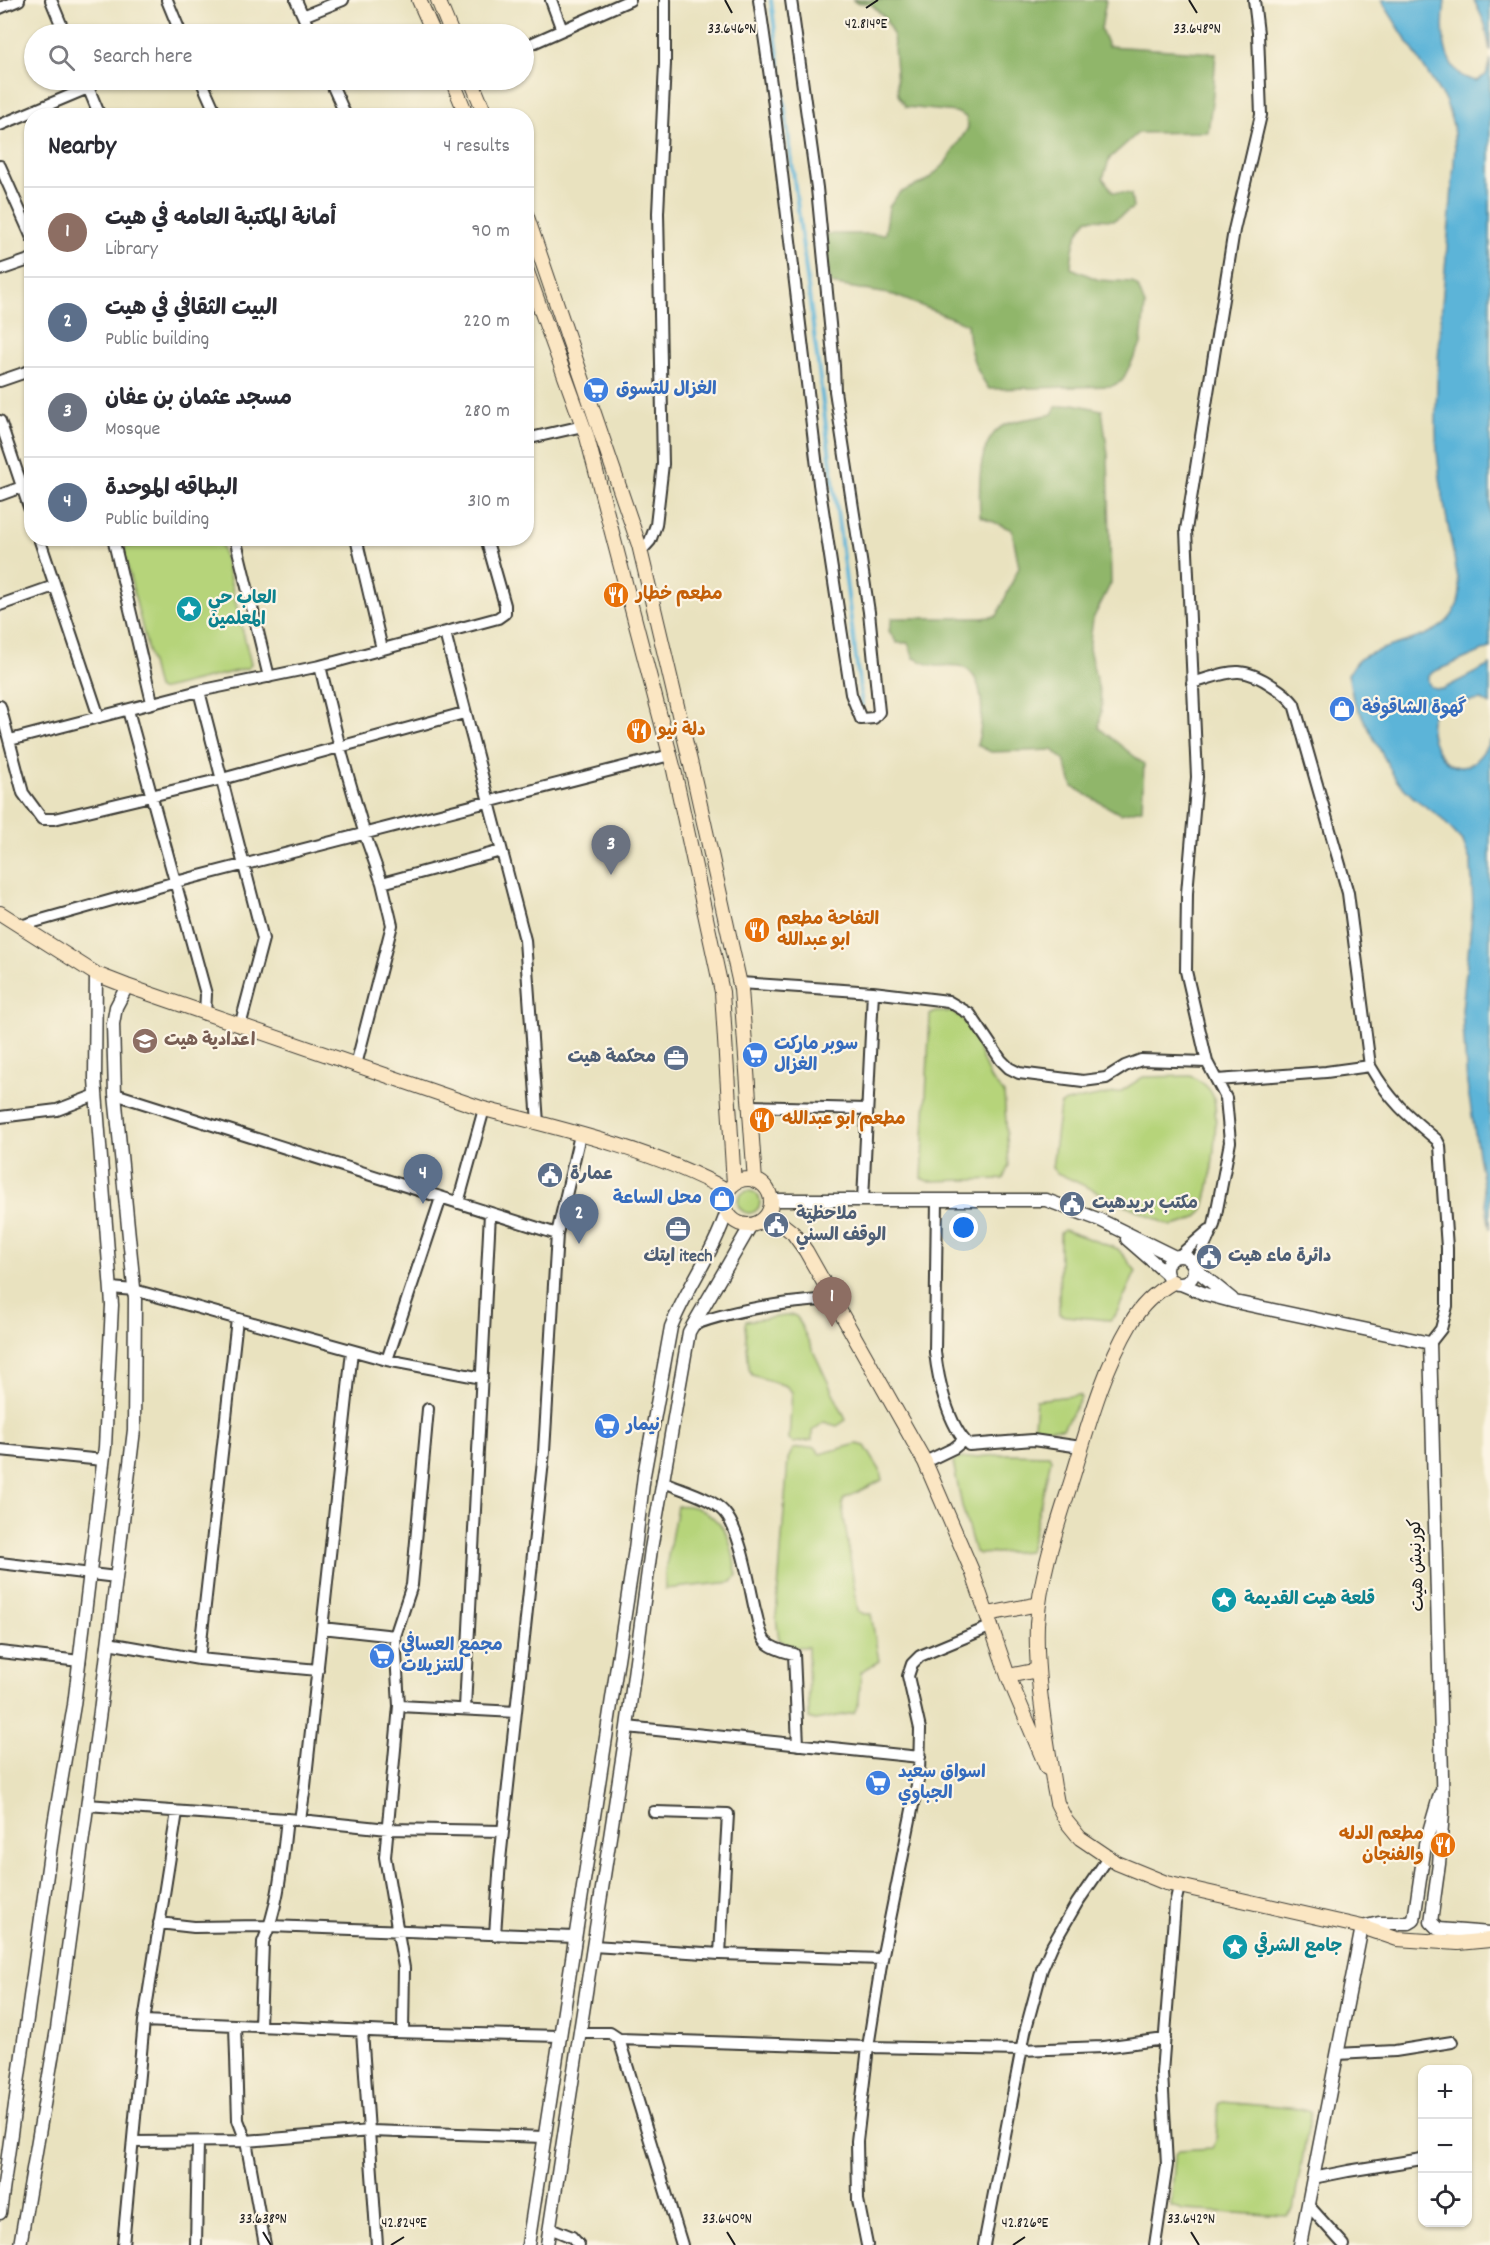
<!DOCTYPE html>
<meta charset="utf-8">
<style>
body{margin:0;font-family:Dekko,"Playpen Sans Arabic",sans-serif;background:#f7f7f7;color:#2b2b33}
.controls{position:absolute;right:18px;bottom:18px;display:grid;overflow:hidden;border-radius:12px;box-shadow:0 2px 4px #0004}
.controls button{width:54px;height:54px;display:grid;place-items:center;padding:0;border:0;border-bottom:2px solid #e1e1e2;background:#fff;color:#2b2b33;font:30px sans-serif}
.you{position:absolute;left:964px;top:1228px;width:21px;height:21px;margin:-15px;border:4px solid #fff;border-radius:50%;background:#1a73e8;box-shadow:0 0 0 9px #1a73e833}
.badge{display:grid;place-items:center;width:39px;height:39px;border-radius:50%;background:#1a73e8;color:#fff;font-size:20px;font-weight:700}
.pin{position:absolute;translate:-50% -50px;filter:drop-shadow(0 2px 3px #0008)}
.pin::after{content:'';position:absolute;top:32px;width:21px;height:18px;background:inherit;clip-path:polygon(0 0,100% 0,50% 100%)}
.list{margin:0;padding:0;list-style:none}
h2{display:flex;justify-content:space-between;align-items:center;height:78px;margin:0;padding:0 24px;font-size:26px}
h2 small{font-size:20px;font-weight:400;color:#7c7c81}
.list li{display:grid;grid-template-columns:39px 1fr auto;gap:18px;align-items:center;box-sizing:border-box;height:90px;padding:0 24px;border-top:2px solid #e1e1e2}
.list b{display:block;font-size:22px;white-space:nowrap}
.list p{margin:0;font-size:20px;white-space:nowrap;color:#7c7c81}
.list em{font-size:20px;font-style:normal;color:#7c7c81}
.icon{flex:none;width:33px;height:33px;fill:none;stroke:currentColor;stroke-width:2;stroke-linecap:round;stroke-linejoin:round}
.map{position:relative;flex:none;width:1490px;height:2245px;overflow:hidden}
.search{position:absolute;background:#fff;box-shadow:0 2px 4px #0004;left:24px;top:24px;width:510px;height:66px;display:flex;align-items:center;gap:15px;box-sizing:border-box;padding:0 21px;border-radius:33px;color:#7c7c81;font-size:22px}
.panel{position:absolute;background:#fff;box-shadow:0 2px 4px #0004;left:24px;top:108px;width:510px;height:438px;border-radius:24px}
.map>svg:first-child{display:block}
.green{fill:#b6d47a;stroke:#69784b;stroke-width:1.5}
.forest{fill:#90b66a;stroke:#566943;stroke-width:1.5}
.water{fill:#5bb4d8;stroke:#3c687a;stroke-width:1.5}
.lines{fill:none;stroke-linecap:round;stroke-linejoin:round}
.stream{stroke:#5bb4d8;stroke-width:4}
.minor-casing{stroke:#3b3a34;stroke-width:14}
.tertiary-casing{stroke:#3b3a34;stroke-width:15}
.secondary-casing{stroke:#3b3a34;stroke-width:16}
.minor{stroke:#fff;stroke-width:10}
.tertiary{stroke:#fff;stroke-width:12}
.secondary{stroke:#fbe6c3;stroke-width:14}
.ticks{fill:none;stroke:#1c1c1c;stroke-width:2}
.labels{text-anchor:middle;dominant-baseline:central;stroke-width:4.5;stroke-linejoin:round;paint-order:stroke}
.shop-label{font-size:18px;font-weight:bold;fill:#366cbe;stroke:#fcf5e5;text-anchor:start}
.food-label{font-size:18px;font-weight:bold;fill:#c56008;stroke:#fcf5e5;text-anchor:start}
.culture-label{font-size:18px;font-weight:bold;fill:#0d838f;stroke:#fcf5e5;text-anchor:start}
.education-label{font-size:18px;font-weight:bold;fill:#785e54;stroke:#fcf5e5;text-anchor:start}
.service-label{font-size:18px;font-weight:bold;fill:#4e5e75;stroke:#fcf5e5;text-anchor:start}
.street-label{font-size:18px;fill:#1c1c1c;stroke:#fcf5e5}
.ticks-label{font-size:15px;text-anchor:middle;fill:#1c1c1c;stroke:#fcf5e5;stroke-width:4.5;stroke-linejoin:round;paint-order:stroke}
</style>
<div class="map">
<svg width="1490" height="2245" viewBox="0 0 1490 2245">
<rect width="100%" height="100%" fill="#fcf5e5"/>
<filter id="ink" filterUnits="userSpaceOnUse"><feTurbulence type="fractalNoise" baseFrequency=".0167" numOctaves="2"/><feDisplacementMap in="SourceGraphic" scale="12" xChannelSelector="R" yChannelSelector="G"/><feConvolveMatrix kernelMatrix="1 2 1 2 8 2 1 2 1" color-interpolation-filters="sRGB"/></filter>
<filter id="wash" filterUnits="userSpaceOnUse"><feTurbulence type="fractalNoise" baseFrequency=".008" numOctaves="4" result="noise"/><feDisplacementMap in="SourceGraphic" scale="24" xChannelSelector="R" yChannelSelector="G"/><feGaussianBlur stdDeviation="1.35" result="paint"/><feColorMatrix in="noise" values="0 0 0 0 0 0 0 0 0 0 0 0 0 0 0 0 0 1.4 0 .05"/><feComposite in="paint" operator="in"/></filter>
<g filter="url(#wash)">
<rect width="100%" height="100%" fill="#e9e2bf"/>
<path class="green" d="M166,538L220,539L251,664L248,668L160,690L157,688L124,552L125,547Z
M935,1012H951L961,1017L971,1031L990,1078L1004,1093L1009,1165L1003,1179L929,1181L922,1179L930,1015Z
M1191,1076C1199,1081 1208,1085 1212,1094C1221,1109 1211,1198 1201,1213C1195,1221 1181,1224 1171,1226L1057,1173L1052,1168L1060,1106L1066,1102L1120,1092L1143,1077Z
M738 1202a11 11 0 1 1 22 0a11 11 0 1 1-22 0Z
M1064,1230L1118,1249L1136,1271L1116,1314L1110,1320L1065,1316L1059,1314L1060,1233Z
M793,1315L797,1317L846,1420L837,1426L824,1422L812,1431V1440L793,1443L789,1440L792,1392L786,1386L752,1375L749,1369L745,1325L746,1321Z
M1079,1395L1081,1398L1063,1428L1041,1429L1034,1426L1036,1400Z
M857,1444L865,1446L880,1470L882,1480L844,1499L842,1504L858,1611L864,1614H871L879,1661L861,1672L859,1702L854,1713L815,1720L809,1718L808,1647H791L779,1639L776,1617L788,1459L793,1449L814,1447L820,1454Z
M1008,1454L1049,1455L1051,1459L1031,1544L1029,1551L979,1554L975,1552L962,1506L953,1462L957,1459Z
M677,1506C698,1503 719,1518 728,1537C733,1549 734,1563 737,1575L732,1582L665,1589V1573Z
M1222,2102L1300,2109L1311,2112L1293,2210L1287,2216L1183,2210L1171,2206L1175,2156L1179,2150L1212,2148L1216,2141L1218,2104Z"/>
<path class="forest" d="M853,0H1106L1101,29L1108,46L1216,53L1213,94L1208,132L1138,133L1110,158L1103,178L1113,192L1131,194L1133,208L1114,220L1088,219C1075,232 1072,250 1071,268L1099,280L1132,282L1138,287L1145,305L1141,344L1122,381L1112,386L989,389C973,366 969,351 967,324L894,295L831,284L822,238L827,234H885L889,207L899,193L926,181L944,165L968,128L966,117L956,112L906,107L898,95L893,35L885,18L871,4L855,2Z
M1074,404L1102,410L1108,455L1111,583L1093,619L1089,649L1102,703L1099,728L1144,764L1142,809L1120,814L1073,787L1064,760L1053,750L991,752L977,745C983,723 988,673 959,666C952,665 943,666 936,666C928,665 921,661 914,658L908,643H897L889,631L892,618H982L997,616L1019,567L1012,530L980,516C979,489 976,436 1007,424C1020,419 1038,418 1052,414L1056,407Z"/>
<path class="water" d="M1381,0H1445C1442,24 1440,59 1462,76C1466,78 1472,80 1476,81L1486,75L1490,59V648L1433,672L1428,676C1427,687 1433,690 1443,689L1490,665V705L1482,700C1469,702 1446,703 1436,712C1416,730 1456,807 1490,740V1229L1467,1084L1462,1010L1473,906L1471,863L1463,842L1439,816L1414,798L1396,780L1353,699L1348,674C1352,669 1355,662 1360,659C1392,638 1456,643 1460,592C1452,539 1437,484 1436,430C1436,336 1449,242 1455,148L1453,125L1446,102Z
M1474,0H1490V51L1485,24Z"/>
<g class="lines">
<path class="stream" d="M771,0L862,705"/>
</g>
</g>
<g filter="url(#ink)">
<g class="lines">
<g class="minor-casing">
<path id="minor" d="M51,0L65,34
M167,0L181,34
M296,0L311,34
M551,0L562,30
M759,0L773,98L819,484L851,694L861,719L874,718L879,712L869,612L835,391L834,366L817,188L791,0
M0,8L19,0
M303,16L343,0
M524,47L630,0
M85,80L100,116
M201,80L217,116
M330,80L346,116
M0,125L88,88
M0,166L32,238
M0,270L32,259
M0,381L32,370
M0,421L32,516
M526,439L583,426
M0,495L22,487
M39,538L99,717
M113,538L152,702
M235,538L269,677
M356,538L382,649
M640,552L650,541L656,525L663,464L658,213L665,64V0
M0,605L54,586
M445,633L525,940L538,1123
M320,666L340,748L365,835L382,883L392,925L356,1065
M1192,683C1228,673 1239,663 1273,686C1281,691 1288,696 1294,704L1348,893L1370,1066
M199,691L263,939L240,1026
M0,706L23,793L42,819H54L222,779L464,713
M128,710L206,994L205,1014
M10,740L199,691L320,666L498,618L505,613V605L486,538
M382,883L501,851
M20,926L176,882L670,755
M740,983L873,992L948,1001L970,1014L1001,1060L1009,1068L1019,1073L1083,1081L1106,1078L1125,1066L1141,1060L1207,1062
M1217,1080L1326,1072L1370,1066C1390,1101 1407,1115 1437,1140L1440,1146L1447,1248V1306L1441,1329L1430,1343
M115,1094L557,1234
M750,1106L867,1109
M0,1117L57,1110L96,1095
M863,1200L873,992
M937,1200L935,1352C938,1379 948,1426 969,1445L1033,1440L1081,1447
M458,1203L484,1109
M1179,1256L1209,1230
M1194,1268L1214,1225L1230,1142L1226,1098L1207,1062L1186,971L1187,893L1197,777L1186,530L1234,230L1261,115L1258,33L1254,0
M111,1288L134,1290L387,1360L482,1378
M693,1325C737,1308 787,1302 834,1299
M387,1360L441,1198
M0,1450L103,1460
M925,1462L954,1448L964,1440
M662,1481C681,1490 709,1496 724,1512C741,1531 749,1584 755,1610C758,1619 759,1632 765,1641C771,1648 785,1652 794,1654L798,1745
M0,1563L116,1577
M322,1628L395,1636
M108,1643L199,1659L318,1670
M0,1652L80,1661
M199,1659L237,1319
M399,1706L516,1712
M465,1708L490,1213
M627,1727L920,1757
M87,1805L300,1820L388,1829L503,1831
M654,1812L728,1814L720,1954
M300,1820L305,1786L352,1351
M159,1923L194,1927L269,1926L575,1937
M495,1935L500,1860L544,1452L557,1234L580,1135
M593,1946L720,1954L882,1959
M144,2021L392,2032L560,2036
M235,2025L238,2120L246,2141L265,2245
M260,2026L263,1942C280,1904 282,1859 287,1819
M362,2031L377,2245
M403,2032L404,1968L385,1857L399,1706L395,1636L412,1585L428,1409
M580,2033H610L619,2039L868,2047L1021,2050L1103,2047L1165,2039
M619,2039L682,2245
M1337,2054L1395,2051L1452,2042
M133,2142L246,2141L370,2131L544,2137
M1313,2178L1348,2171L1422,2159
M1308,2205L1344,2245
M550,2228L572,2237L579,2245
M123,2245L144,2021L177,1812
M196,2245L198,2142
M867,2245L858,2200L857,2141L868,2047L882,1959L919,1775L920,1729L908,1676L912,1664L920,1656L992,1626
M984,2245L1025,2032L1042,1969L1052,1946L1077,1903L1108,1858
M1155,2245L1167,2165L1162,2073L1175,1904L1179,1887"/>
</g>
<g class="tertiary-casing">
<path id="tertiary" d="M771,1200H1046L1100,1220L1175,1257
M1127,1239L1166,1273
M1166 1270a14 14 0 1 1 28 0a14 14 0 1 1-28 0Z
M1194,1268L1232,1299
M1181,1284L1205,1294L1235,1302L1430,1343L1443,1812L1439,1864L1431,1922L1438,1929L1490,1933
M0,2213L54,1824L74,1705L105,1447L112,1305L95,1079L96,974
M20,2245L57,2029L100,1711L134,1430L135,1298L115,1094L113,1024L116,1007L127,986
M528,2245L635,1549L644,1475L671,1327C687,1287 714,1252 727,1211
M547,2245L627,1727L651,1549L689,1332L751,1225
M1300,2245L1362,1927L1379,1923H1409L1414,1920L1425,1845L1440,1794"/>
</g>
<g class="secondary-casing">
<path id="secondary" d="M419,0L434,34
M438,0L452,34
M452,80L467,116
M471,80L486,116
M526,214L639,545L695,782L741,989L755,1181
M526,269L587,437L674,770L722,992L734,1184
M0,913L96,974L127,986L484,1109C563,1129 657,1151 728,1191
M725 1202a23 23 0 1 1 46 0a23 23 0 1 1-46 0Z
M768,1213L793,1233L806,1251L925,1462L972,1571L1008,1676L1047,1768
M1173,1282C1156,1292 1141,1305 1131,1323C1103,1370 1088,1427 1072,1479C1057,1527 1040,1574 1037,1624C1035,1678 1046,1734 1054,1787L1057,1803L1066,1821L1080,1838L1117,1863L1166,1883L1362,1927L1397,1939L1458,1943L1490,1940
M988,1614L1039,1604
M1008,1676L1038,1670"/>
</g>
<use href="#minor" class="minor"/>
<use href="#tertiary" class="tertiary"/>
<use href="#secondary" class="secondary"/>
</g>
</g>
<path class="ticks" d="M725,0L732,13M1189,0L1197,13M866,8L878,0M263,2232L271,2245M727,2232L735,2245M1191,2232L1199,2245M391,2245L404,2237M1013,2245L1025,2237"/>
<defs>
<g id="supermarket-disc" transform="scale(1.35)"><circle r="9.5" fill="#3f7fe0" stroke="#fcf5e5"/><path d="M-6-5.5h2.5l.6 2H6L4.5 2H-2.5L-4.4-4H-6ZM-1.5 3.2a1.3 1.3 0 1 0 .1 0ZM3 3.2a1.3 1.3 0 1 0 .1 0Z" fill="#fff"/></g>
<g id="restaurant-disc" transform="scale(1.35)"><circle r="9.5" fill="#e8710a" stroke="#fcf5e5"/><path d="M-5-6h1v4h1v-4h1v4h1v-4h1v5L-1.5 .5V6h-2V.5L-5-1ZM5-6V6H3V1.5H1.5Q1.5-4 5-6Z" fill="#fff"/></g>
<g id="sight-disc" transform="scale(1.35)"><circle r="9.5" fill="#0f9aa8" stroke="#fcf5e5"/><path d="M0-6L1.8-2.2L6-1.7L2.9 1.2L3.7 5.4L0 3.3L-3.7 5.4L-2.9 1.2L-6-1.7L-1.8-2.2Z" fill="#fff"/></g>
<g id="shop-disc" transform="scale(1.35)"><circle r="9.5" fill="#3f7fe0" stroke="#fcf5e5"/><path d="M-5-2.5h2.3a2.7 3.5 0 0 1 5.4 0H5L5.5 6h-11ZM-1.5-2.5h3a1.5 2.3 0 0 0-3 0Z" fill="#fff"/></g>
<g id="school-disc" transform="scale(1.35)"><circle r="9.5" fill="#8d6e63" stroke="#fcf5e5"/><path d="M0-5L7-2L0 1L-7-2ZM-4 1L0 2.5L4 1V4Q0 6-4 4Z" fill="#fff"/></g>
<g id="office-disc" transform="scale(1.35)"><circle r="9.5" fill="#5c6f8a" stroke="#fcf5e5"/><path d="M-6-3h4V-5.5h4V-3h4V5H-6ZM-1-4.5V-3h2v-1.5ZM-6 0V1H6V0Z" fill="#fff"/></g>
<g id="civic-disc" transform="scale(1.35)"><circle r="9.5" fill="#5c6f8a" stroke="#fcf5e5"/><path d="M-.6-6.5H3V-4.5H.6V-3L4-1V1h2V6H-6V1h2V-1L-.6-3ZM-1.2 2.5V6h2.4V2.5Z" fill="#fff"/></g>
</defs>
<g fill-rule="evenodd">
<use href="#supermarket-disc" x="596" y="390"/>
<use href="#restaurant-disc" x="616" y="595"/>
<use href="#sight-disc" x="189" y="609"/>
<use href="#shop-disc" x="1342" y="709"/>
<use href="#restaurant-disc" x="639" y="731"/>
<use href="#restaurant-disc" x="757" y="930"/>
<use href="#school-disc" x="145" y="1041"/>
<use href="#supermarket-disc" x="755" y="1055"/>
<use href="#office-disc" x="676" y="1058"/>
<use href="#restaurant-disc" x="762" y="1120"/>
<use href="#civic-disc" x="550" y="1175"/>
<use href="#shop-disc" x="722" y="1199"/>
<use href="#civic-disc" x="1072" y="1204"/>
<use href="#civic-disc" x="776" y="1225"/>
<use href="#office-disc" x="678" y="1229"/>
<use href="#civic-disc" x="1209" y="1257"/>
<use href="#supermarket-disc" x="607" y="1426"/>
<use href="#sight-disc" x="1224" y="1600"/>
<use href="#supermarket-disc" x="382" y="1656"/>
<use href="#supermarket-disc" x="878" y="1783"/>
<use href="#restaurant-disc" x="1443" y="1845"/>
<use href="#sight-disc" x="1235" y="1947"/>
</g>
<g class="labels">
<g class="shop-label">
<text x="616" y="390">الغزال للتسوق</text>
<text x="1362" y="709">گهوة الشاقوفة</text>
<text x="774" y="1045">سوبر ماركت<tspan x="774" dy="21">الغزال</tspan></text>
<text x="702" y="1199" text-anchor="end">محل الساعة</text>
<text x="626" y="1426">نيمار</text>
<text x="401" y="1646">مجمع العسافي<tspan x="401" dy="21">للتنزيلات</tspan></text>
<text x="898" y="1773">اسواق سعيد<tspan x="898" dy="21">الجباوي</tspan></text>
</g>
<g class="food-label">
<text x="636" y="595">مطعم خطار</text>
<text x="658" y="731">دلة نيو</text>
<text x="777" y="920">التفاحة مطعم<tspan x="777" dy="21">ابو عبدالله</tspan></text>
<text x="782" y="1120">مطعم ابو عبدالله</text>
<text x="1424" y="1835" text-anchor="end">مطعم الدله<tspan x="1424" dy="21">والفنجان</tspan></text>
</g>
<g class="culture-label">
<text x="208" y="599">العاب حي<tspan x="208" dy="21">المعلمين</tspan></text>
<text x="1244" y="1600">قلعة هيت القديمة</text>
<text x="1254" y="1947">جامع الشرقي</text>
</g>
<g class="education-label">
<text x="164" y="1041">اعدادية هيت</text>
</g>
<g class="service-label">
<text x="656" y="1058" text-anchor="end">محكمة هيت</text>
<text x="570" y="1175">عمارة</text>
<text x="1092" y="1204">مكتب بريدهيت</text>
<text x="796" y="1215">ملاحظية<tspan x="796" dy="21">الوقف السني</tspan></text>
<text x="678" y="1257" text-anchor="middle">ايتك itech</text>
<text x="1228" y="1257">دائرة ماء هيت</text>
</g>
<g class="street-label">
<text transform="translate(1418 1565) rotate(-92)">كورنيش هيت</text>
</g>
</g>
<g class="ticks-label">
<text x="866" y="28">42.814°E</text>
<text x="732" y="33">33.646°N</text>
<text x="1197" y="33">33.648°N</text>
<text x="263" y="2223">33.638°N</text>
<text x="727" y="2223">33.640°N</text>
<text x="1191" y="2223">33.642°N</text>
<text x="404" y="2227">42.824°E</text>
<text x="1025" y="2227">42.826°E</text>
</g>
</svg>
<div class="controls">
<button>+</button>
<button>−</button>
<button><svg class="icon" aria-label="locate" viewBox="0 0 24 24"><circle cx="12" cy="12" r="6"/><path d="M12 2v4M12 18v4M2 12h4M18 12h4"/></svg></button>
</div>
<div class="you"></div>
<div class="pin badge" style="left:832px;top:1327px;background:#8d6e63">1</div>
<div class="pin badge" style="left:579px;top:1244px;background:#5c6f8a">2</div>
<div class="pin badge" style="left:611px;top:875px;background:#6b7280">3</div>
<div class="pin badge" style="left:423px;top:1204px;background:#5c6f8a">4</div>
<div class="search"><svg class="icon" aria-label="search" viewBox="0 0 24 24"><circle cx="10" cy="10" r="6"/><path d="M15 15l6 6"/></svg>Search here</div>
<section class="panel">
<h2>Nearby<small>4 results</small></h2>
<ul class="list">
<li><span class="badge" style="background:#8d6e63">1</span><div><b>أمانة المكتبة العامه في هيت</b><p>Library</p></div><em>90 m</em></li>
<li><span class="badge" style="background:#5c6f8a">2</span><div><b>البيت الثقافي في هيت</b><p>Public building</p></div><em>220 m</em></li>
<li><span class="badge" style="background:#6b7280">3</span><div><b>مسجد عثمان بن عفان</b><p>Mosque</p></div><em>280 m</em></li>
<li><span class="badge" style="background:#5c6f8a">4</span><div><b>البطاقه الموحدة</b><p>Public building</p></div><em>310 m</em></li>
</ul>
</section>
</div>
